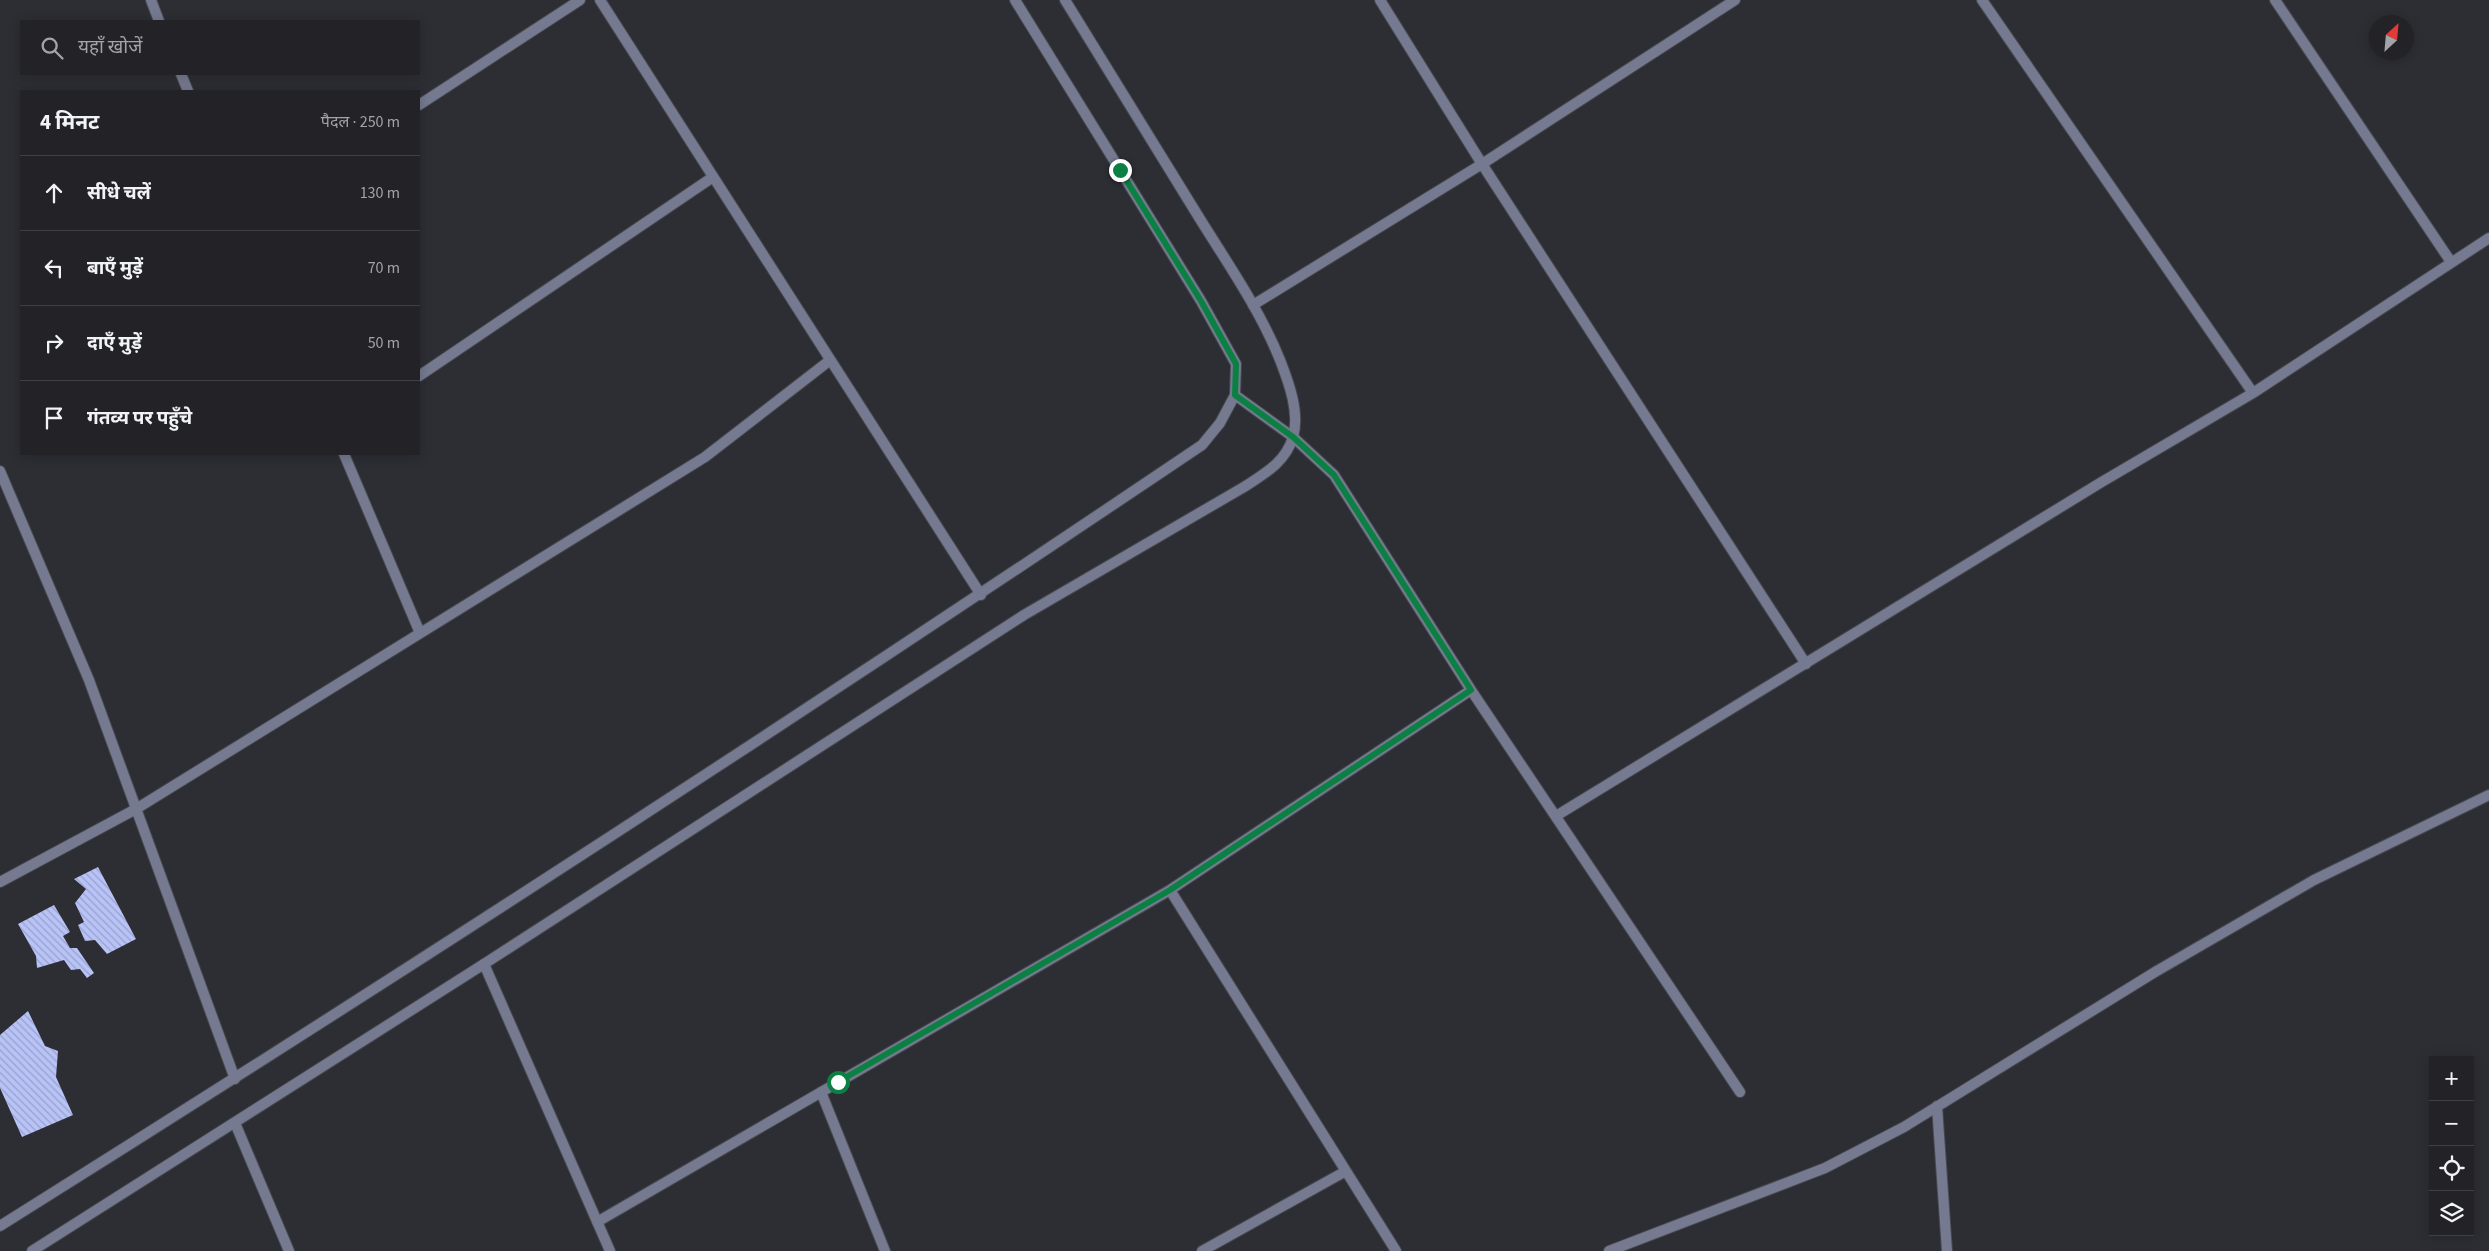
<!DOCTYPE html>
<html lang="hi">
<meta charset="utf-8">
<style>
body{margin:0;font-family:"Source Sans 3","Noto Sans Devanagari",sans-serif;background:#2a2a2f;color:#f1f3f6}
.controls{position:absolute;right:15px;bottom:15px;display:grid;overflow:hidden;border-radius:0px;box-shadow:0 2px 12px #0003}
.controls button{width:45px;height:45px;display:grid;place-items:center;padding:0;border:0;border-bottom:1px solid #3f3f44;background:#222227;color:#f1f3f6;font:25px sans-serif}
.compass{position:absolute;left:2369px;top:15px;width:45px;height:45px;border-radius:50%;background:#222227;box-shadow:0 2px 12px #0003;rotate:26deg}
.stop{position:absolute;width:15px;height:15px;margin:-11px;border:4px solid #0b8043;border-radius:50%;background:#fff}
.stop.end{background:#0b8043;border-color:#fff;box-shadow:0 1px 5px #0008}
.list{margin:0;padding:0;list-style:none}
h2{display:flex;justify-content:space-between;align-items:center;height:65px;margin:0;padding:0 20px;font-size:21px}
h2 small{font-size:16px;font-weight:400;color:#a2a4a7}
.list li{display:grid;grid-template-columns:32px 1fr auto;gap:15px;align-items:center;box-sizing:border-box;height:75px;padding:0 20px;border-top:1px solid #3f3f44}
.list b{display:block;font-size:19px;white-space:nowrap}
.list em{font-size:16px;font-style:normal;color:#a2a4a7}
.icon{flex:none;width:28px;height:28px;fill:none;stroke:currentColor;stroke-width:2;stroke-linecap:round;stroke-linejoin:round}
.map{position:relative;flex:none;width:2489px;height:1251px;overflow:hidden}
.search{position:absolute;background:#222227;box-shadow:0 2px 12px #0003;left:20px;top:20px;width:400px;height:55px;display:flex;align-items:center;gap:12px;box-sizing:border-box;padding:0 18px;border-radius:0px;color:#a2a4a7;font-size:19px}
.panel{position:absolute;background:#222227;box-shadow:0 2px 12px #0003;left:20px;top:90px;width:400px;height:365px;border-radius:0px}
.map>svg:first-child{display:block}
.building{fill:url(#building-back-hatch)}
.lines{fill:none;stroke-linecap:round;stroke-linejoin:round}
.minor-casing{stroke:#48494f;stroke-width:12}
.tertiary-casing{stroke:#48494f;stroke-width:12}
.minor{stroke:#757a90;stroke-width:10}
.tertiary{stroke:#757a90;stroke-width:10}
.route{stroke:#0b8043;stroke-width:6}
</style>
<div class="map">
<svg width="2489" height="1251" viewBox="0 0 2489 1251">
<defs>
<pattern id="building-back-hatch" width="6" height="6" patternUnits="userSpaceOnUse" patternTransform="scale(1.25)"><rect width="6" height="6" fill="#b8c3f8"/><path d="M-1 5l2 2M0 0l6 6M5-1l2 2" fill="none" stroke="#9aa2ca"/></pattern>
</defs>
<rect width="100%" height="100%" fill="#2d2e34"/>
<path class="building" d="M98,867L136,939L107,954L95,940L85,941L78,925L84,922L75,903L86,889L74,879Z
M54,905L70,932L63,936L70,948H77L94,973L87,978L80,969L71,970L64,960L37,968L36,956L18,924Z
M28,1011L45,1046L58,1051L56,1077L73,1115L22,1137L0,1088V1035Z"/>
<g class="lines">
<g class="minor-casing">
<path id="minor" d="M151,0L159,21
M600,0L981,595
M1380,0L1482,164L1806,664
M1982,0L2253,393
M2275,0L2451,262
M181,74L188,91
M419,105L580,0
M1253,305L1482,164L1735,0
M419,376L713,177
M1235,395L1293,437L1334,475L1471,690L1740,1092
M344,454L420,633
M0,471L89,680L235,1079
M1556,816L2100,483L2253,393L2489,238
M0,882L136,809L705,457L829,361
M1170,890L1396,1251
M484,964L610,1251
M821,1092L885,1251
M1937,1106L1947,1251
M235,1123L289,1251
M597,1222L1170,890L1471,690
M1202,1251L1346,1171
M1609,1251L1825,1168L1904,1127L2155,972L2314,880L2489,795"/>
</g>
<g class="tertiary-casing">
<path id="tertiary" d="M0,1226C405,972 806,712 1202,445L1220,423L1235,395L1236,364L1201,301L1015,0
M32,1251L484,964L1024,615L1244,487C1264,474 1286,462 1293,437C1300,413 1289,383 1280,360C1260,310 1228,264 1200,219C1155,146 1110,73 1065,0"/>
</g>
<use href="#minor" class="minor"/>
<use href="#tertiary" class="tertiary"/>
</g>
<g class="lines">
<path class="route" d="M838,1082L1170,890L1471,690L1334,475L1293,437L1235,395L1236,364L1201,301L1120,170"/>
</g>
</svg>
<div class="controls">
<button>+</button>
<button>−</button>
<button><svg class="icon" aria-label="locate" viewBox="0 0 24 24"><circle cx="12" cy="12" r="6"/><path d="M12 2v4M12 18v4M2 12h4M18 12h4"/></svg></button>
<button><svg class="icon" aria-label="layers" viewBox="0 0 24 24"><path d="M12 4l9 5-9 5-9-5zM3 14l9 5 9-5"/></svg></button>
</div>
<svg class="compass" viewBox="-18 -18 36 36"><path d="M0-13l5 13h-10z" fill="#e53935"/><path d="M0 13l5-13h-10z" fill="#a2a4a7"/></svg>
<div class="stop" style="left:838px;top:1082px"></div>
<div class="stop end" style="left:1120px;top:170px"></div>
<div class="search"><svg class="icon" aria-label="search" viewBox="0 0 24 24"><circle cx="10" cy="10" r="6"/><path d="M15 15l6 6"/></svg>यहाँ खोजें</div>
<section class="panel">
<h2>4 मिनट<small>पैदल · 250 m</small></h2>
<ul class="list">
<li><svg class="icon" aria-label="ahead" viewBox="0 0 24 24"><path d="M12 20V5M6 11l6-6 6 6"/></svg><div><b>सीधे चलें</b></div><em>130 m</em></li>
<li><svg class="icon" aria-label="left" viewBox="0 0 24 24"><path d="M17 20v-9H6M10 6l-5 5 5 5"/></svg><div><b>बाएँ मुड़ें</b></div><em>70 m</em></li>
<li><svg class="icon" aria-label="right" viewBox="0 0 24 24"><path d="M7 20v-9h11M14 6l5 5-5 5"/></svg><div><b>दाएँ मुड़ें</b></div><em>50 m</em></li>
<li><svg class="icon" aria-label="arrive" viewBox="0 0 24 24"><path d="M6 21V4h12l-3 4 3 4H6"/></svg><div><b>गंतव्य पर पहुँचे</b></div></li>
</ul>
</section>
</div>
